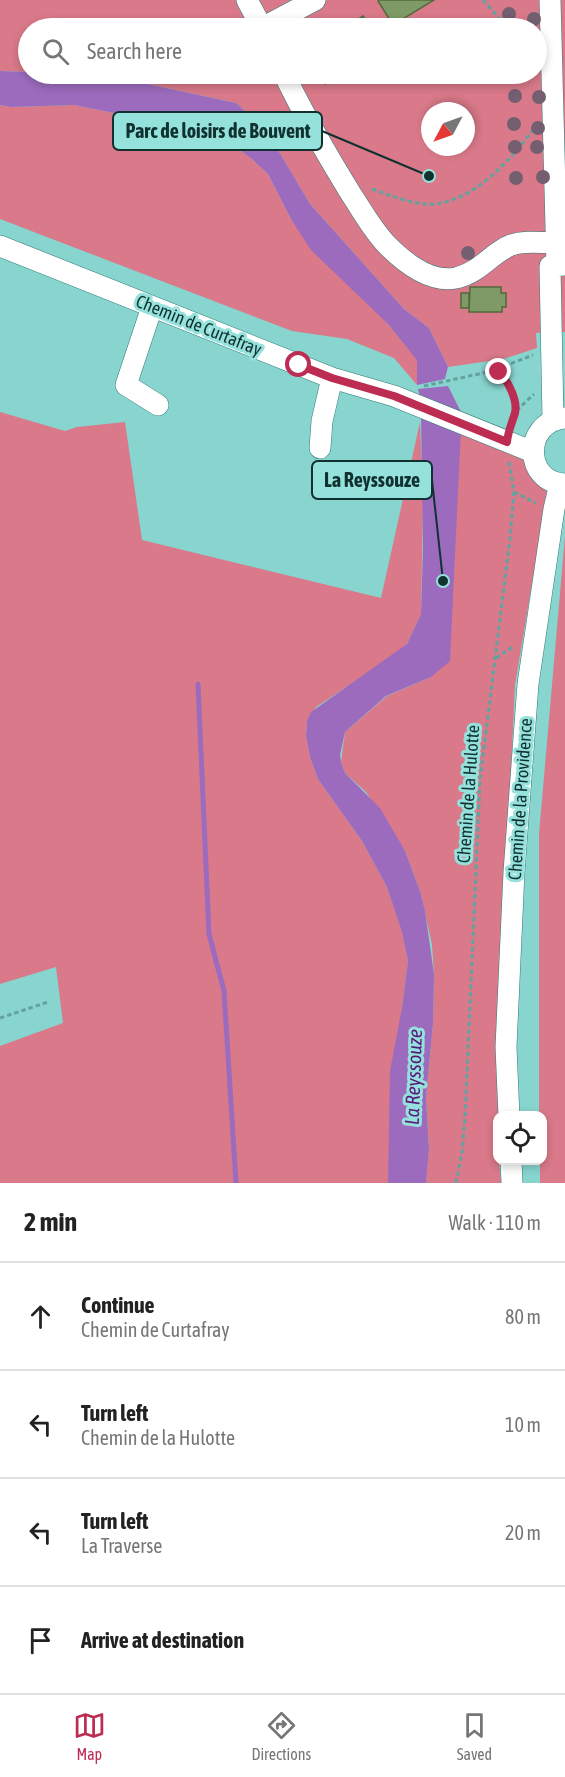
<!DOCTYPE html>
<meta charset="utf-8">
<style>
body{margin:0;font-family:"Asap Condensed",sans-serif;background:#f6f6f6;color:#222}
.controls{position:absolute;right:18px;bottom:18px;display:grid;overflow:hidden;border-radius:12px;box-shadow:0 3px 9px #0003}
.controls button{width:54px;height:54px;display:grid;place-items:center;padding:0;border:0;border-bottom:2px solid #e0e0e0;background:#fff;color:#222;font:30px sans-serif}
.compass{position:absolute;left:421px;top:102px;width:54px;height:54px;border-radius:50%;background:#fff;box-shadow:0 3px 9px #0003;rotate:229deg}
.stop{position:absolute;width:18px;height:18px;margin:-14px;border:4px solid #bc2c53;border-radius:50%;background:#fff}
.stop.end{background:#bc2c53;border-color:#fff;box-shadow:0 2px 6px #0008}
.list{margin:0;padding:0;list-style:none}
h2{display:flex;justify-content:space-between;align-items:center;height:78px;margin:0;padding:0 24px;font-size:26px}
h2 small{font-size:20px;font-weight:400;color:#767676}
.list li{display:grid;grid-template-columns:39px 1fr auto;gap:18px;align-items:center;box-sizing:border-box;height:108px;padding:0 24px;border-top:2px solid #e0e0e0}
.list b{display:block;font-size:22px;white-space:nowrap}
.list p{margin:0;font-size:20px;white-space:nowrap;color:#767676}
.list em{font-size:20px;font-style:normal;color:#767676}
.icon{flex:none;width:33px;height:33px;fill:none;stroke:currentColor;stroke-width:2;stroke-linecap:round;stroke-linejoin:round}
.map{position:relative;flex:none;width:565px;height:1183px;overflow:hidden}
.search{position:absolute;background:#fff;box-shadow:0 3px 9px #0003;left:18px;right:18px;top:18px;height:66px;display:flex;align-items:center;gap:15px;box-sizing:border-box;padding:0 21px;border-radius:33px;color:#767676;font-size:22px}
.sheet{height:510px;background:#fff}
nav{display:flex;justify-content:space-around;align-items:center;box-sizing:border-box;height:84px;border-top:2px solid #e0e0e0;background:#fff;font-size:16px;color:#767676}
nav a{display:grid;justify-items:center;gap:3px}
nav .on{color:#bc2c53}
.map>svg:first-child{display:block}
.green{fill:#d97989;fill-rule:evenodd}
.water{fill:#9c6bbe}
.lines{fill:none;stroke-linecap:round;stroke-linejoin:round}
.stream{stroke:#9c6bbe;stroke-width:5}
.building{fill:#7f9967;stroke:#526a3a;stroke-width:1.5}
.minor-casing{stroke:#2d7b77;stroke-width:22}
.path{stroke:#63a29e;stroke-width:3;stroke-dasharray:4.5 3;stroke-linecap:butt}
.minor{stroke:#fff;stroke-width:21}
.tree{fill:#735f70}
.route{stroke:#bc2c53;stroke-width:8}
.labels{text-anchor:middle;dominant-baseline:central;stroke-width:6;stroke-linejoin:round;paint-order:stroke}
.street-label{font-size:18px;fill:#10312f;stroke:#95e1dc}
.water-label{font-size:20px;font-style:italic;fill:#5a187d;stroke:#95e1dc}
.leader{fill:none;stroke:#10312f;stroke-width:2}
.callout-dot{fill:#10312f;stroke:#95e1dc;stroke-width:2}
.callout{fill:#95e1dc;stroke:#10312f;stroke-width:2}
.callout-label{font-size:20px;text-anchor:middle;font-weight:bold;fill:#10312f}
</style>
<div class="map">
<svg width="565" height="1183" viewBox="0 0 565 1183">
<rect width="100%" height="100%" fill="#88d4cf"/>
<path class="green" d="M0,0H565V332L536,333L537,348L503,359L448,367L429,328L404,309L310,204L266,130L236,103L124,79L67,74H536V28H28V72L0,71ZM430,111H466V147H430Z
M0,105L11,107L74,105L164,123L236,147L252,159L268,174L291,219L388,324L418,360L417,385L394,358L347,339L292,331L0,219Z
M0,412L65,431L77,427L125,422L142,540L381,598L420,422L423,500L421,614L407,644L389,659L316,707L307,721L306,736L310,757L318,779L362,841L387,887L402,931L408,961L402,1008L388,1183H0V1046L63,1023L56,967L0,984Z
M461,428L528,459L547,493L515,685L502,965L498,1160L499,1161L501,1183H426L429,1150L426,1097L433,1024L434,974L432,945L421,894L405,851L366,792L345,773L341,762L345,732L387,696L431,677Z
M565,536V1183H540V1161L542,1160V1116L539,1115V834Z"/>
<path class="water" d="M0,71L88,74L124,79L236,103L266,130L310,204L404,309L429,328L448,367L445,379L417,385V360L388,324L311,250L291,219L268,174L252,159L236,147L164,123L74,105L11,107L0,105Z
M448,386L463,416L422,405L418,389Z
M421,415L461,428L450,661L431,677L386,696L345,732L340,755L341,762L345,773L380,808L405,851L421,894L425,911L434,974L433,1024L426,1097L429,1150L426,1183H388L390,1071L402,1008L408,961L402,932L387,887L362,841L318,779L310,757L306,736L307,721L311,712L407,644L421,614L423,547Z"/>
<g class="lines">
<path class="stream" d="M198,684L209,934L224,991L236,1183"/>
</g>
<path class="building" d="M379,0H434L393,25L378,1Z
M363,16L372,28H344Z
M318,74H342L325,84Z
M470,287H501V293H506V307H502V312H469Z
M461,293H469V308H461Z"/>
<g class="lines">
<g class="minor-casing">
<path id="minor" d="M247,0L262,28
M550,0L557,265
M262,28L315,0
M284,74C304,115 327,155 351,194C363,212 373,231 388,246C405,263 430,283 456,278C481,272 491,253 511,245C525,240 541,243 556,243
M0,246L332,378L394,396L533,452
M152,307L126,385L158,405
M565,418C522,422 524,483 565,484
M553,420L550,266L565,265
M320,448L322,421L332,378
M509,1116L506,1047L514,872L528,684L554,509L560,484
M511,1160L512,1183"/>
</g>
<path class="path" d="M483,0L508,28
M372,189C389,195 416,206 435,204C476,199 509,161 533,130
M494,371C509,375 513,396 516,410
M424,386L492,371L533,355
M510,424L516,411L534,394
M514,492L536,503
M496,658L514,646
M0,1018L48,1002
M456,1183L462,1152L465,1117L480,780L510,538L514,492L509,462"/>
<use href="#minor" class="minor"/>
</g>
<g class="tree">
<circle cx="509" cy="14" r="7"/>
<circle cx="534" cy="19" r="7"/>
<circle cx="515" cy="96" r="7"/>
<circle cx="539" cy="97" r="7"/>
<circle cx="514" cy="124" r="7"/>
<circle cx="538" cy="128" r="7"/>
<circle cx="515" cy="147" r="7"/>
<circle cx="537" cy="147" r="7"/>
<circle cx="543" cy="177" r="7"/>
<circle cx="516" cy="178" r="7"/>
<circle cx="468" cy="253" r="7"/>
</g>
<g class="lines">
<path class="route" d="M299,365L332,378L394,396L507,442C508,431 512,423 515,413C518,400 508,381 499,372"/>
</g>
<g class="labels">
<g class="street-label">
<text transform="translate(199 325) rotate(22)">Chemin de Curtafray</text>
<text transform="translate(468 794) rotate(-86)">Chemin de la Hulotte</text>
<text transform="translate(520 799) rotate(-86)">Chemin de la Providence</text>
</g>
<g class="water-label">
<text transform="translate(413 1077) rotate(-88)">La Reyssouze</text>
</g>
</g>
<path class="leader" d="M429 176L322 131M443 581L432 480"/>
<g class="callout-dot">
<circle cx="429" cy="176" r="6"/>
<circle cx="443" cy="581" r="6"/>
</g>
<g class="callout">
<rect x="113" y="112" width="209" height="38" rx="6"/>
<rect x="312" y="461" width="120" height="38" rx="6"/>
</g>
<g class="callout-label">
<text x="218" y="138">Parc de loisirs de Bouvent</text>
<text x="372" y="487">La Reyssouze</text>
</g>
</svg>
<div class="controls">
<button><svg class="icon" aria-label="locate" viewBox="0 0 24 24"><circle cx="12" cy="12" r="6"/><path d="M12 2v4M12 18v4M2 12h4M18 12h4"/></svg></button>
</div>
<svg class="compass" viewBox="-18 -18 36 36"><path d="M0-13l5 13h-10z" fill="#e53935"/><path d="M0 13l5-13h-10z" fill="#767676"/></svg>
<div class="stop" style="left:299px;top:365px"></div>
<div class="stop end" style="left:499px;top:372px"></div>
<div class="search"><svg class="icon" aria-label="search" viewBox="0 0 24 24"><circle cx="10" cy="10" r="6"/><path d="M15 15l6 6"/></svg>Search here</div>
</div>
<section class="sheet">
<h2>2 min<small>Walk · 110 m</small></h2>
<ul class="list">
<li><svg class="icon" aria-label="ahead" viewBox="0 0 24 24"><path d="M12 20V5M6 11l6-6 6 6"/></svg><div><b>Continue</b><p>Chemin de Curtafray</p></div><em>80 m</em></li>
<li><svg class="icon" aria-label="left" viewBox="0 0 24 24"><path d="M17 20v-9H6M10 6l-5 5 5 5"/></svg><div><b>Turn left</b><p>Chemin de la Hulotte</p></div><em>10 m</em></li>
<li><svg class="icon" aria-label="left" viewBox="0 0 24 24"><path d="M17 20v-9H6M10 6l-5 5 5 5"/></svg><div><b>Turn left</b><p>La Traverse</p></div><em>20 m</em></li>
<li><svg class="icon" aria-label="arrive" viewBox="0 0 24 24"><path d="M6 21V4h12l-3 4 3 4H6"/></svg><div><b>Arrive at destination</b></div></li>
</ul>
</section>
<nav>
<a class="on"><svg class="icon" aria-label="map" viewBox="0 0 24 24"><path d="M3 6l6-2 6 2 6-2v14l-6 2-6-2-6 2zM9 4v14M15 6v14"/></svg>Map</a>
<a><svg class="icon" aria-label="directions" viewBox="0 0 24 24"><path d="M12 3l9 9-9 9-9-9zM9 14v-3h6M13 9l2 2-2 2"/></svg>Directions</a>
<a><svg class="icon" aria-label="saved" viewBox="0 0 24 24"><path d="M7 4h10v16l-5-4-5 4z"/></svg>Saved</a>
</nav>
